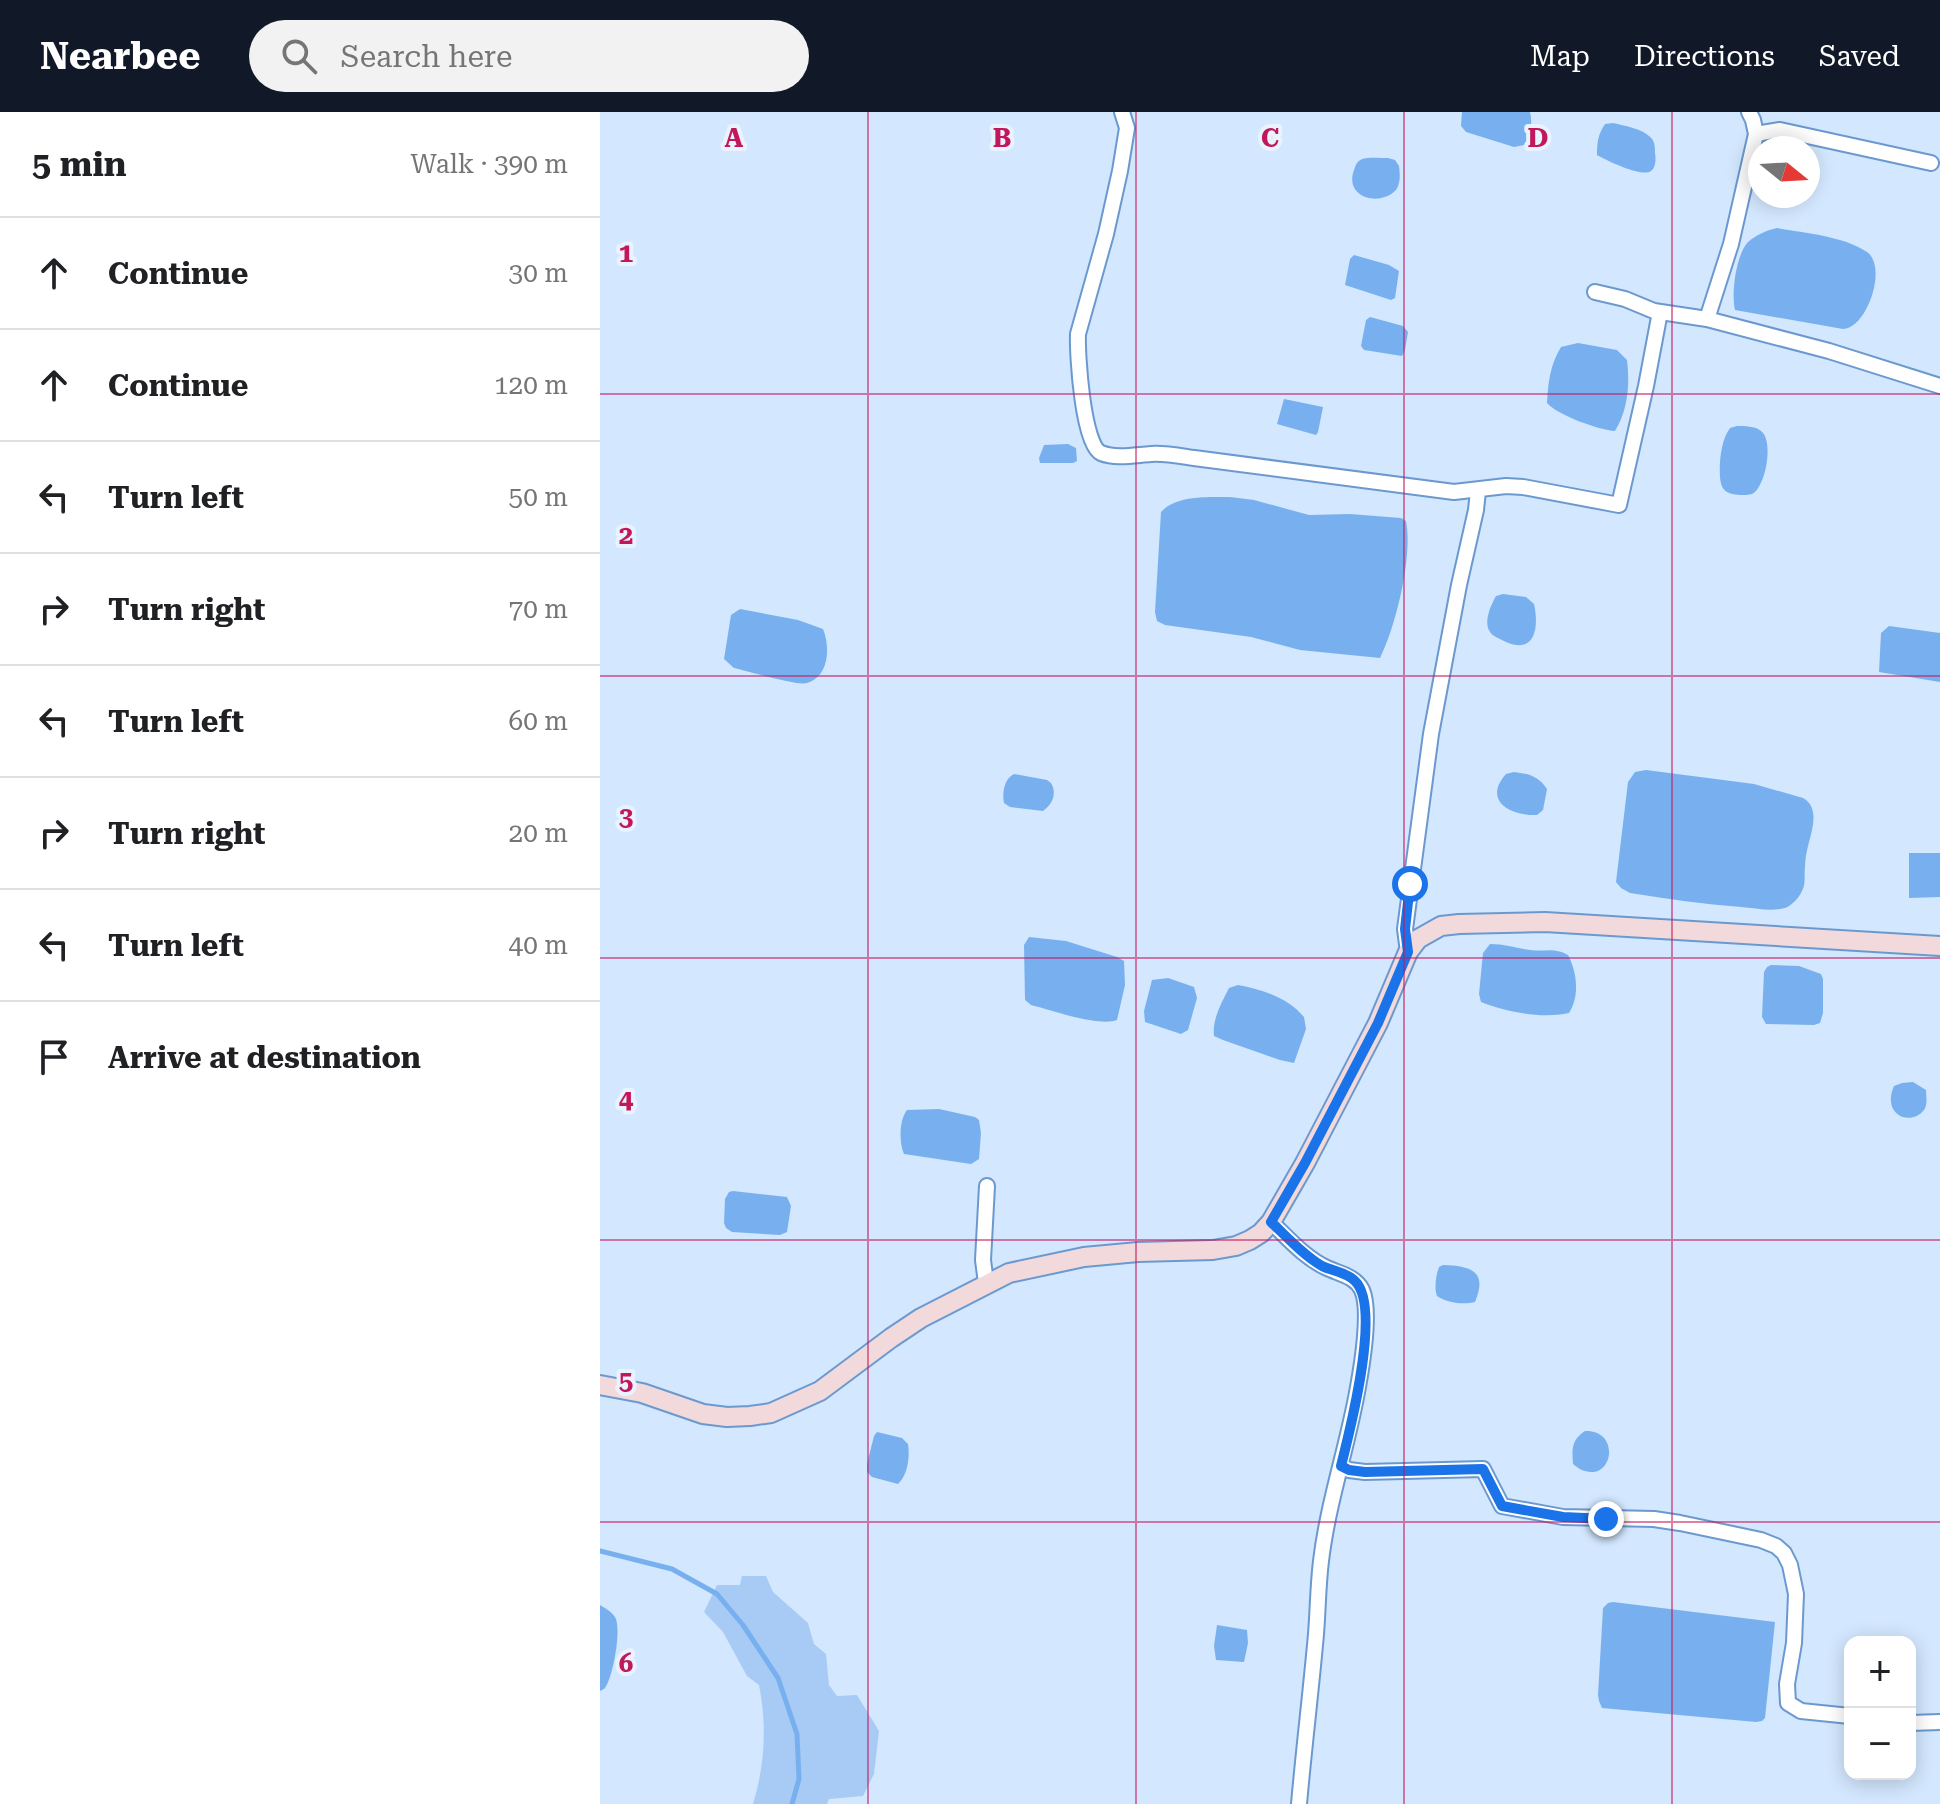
<!DOCTYPE html>
<meta charset="utf-8">
<style>
body{margin:0;font-family:"Roboto Serif",serif;background:#f2f2f2;color:#202124}
.controls{position:absolute;right:24px;bottom:24px;display:grid;overflow:hidden;border-radius:16px;box-shadow:0 4px 20px #0003}
.controls button{width:72px;height:72px;display:grid;place-items:center;padding:0;border:0;border-bottom:2px solid #e0e0e0;background:#fff;color:#202124;font:40px sans-serif}
.compass{position:absolute;left:1148px;top:24px;width:72px;height:72px;border-radius:50%;background:#fff;box-shadow:0 4px 20px #0003;rotate:108deg}
.stop{position:absolute;width:24px;height:24px;margin:-18px;border:6px solid #1a73e8;border-radius:50%;background:#fff}
.stop.end{background:#1a73e8;border-color:#fff;box-shadow:0 2px 8px #0008}
.list{margin:0;padding:0;list-style:none}
h2{display:flex;justify-content:space-between;align-items:center;height:104px;margin:0;padding:0 32px;font-size:34px}
h2 small{font-size:26px;font-weight:400;color:#757577}
.list li{display:grid;grid-template-columns:52px 1fr auto;gap:24px;align-items:center;box-sizing:border-box;height:112px;padding:0 32px;border-top:2px solid #e0e0e0}
.list b{display:block;font-size:30px;white-space:nowrap}
.list em{font-size:26px;font-style:normal;color:#757577}
.icon{flex:none;width:44px;height:44px;fill:none;stroke:currentColor;stroke-width:2;stroke-linecap:round;stroke-linejoin:round}
.map{position:relative;flex:none;width:1340px;height:1692px;overflow:hidden}
header{display:flex;align-items:center;gap:48px;box-sizing:border-box;height:112px;padding:0 40px;background:#111827;color:#fff}
header strong{font-size:38px}
nav{display:flex;gap:44px;margin-inline-start:auto;font-size:28px}
.search{width:560px;height:72px;background:#f2f2f2;display:flex;align-items:center;gap:20px;box-sizing:border-box;padding:0 28px;border-radius:44px;color:#757577;font-size:30px}
main{display:flex}
aside{flex:1;background:#fff}
.map>svg:first-child{display:block}
.green{fill:#a7cbf5}
.water{fill:#78b0ef}
.lines{fill:none;stroke-linecap:round;stroke-linejoin:round}
.stream{stroke:#78b0ef;stroke-width:5}
.street-casing{stroke:#6b99cf;stroke-width:18}
.secondary-casing{stroke:#6b99cf;stroke-width:22}
.street{stroke:#fff;stroke-width:14}
.secondary{stroke:#f2dadc;stroke-width:18}
.route{stroke:#1a73e8;stroke-width:10}
.grid{fill:none;stroke:#c2185b;stroke-width:2;stroke-opacity:0.55}
.grid-label{font-size:26px;text-anchor:middle;font-weight:bold;fill:#c2185b;stroke:#e9f3fe;stroke-width:8;stroke-linejoin:round;paint-order:stroke}
</style>
<header>
<strong>Nearbee</strong>
<div class="search"><svg class="icon" aria-label="search" viewBox="0 0 24 24"><circle cx="10" cy="10" r="6"/><path d="M15 15l6 6"/></svg>Search here</div>
<nav><a>Map</a><a>Directions</a><a>Saved</a></nav>
</header>
<main>
<aside>
<h2>5 min<small>Walk · 390 m</small></h2>
<ul class="list">
<li><svg class="icon" aria-label="ahead" viewBox="0 0 24 24"><path d="M12 20V5M6 11l6-6 6 6"/></svg><div><b>Continue</b></div><em>30 m</em></li>
<li><svg class="icon" aria-label="ahead" viewBox="0 0 24 24"><path d="M12 20V5M6 11l6-6 6 6"/></svg><div><b>Continue</b></div><em>120 m</em></li>
<li><svg class="icon" aria-label="left" viewBox="0 0 24 24"><path d="M17 20v-9H6M10 6l-5 5 5 5"/></svg><div><b>Turn left</b></div><em>50 m</em></li>
<li><svg class="icon" aria-label="right" viewBox="0 0 24 24"><path d="M7 20v-9h11M14 6l5 5-5 5"/></svg><div><b>Turn right</b></div><em>70 m</em></li>
<li><svg class="icon" aria-label="left" viewBox="0 0 24 24"><path d="M17 20v-9H6M10 6l-5 5 5 5"/></svg><div><b>Turn left</b></div><em>60 m</em></li>
<li><svg class="icon" aria-label="right" viewBox="0 0 24 24"><path d="M7 20v-9h11M14 6l5 5-5 5"/></svg><div><b>Turn right</b></div><em>20 m</em></li>
<li><svg class="icon" aria-label="left" viewBox="0 0 24 24"><path d="M17 20v-9H6M10 6l-5 5 5 5"/></svg><div><b>Turn left</b></div><em>40 m</em></li>
<li><svg class="icon" aria-label="arrive" viewBox="0 0 24 24"><path d="M6 21V4h12l-3 4 3 4H6"/></svg><div><b>Arrive at destination</b></div></li>
</ul>
</aside>
<div class="map">
<svg width="1340" height="1692" viewBox="0 0 1340 1692">
<rect width="100%" height="100%" fill="#d3e7fe"/>
<path class="green" d="M142,1464H166L173,1480L208,1511L214,1532L226,1542L229,1573L237,1584L257,1583L279,1619L274,1662L263,1684L229,1687L227,1692H153C165,1653 167,1613 159,1573L147,1564L123,1520L104,1500L117,1473H140Z"/>
<path class="water" d="M862,0H930C933,11 930,24 924,33L914,35L866,20L861,14Z
M1013,11C1025,14 1040,16 1049,24C1055,28 1055,35 1055,41C1056,47 1056,55 1051,59C1042,66 1006,48 997,43C997,31 998,22 1005,12Z
M788,46L795,48L799,54C800,62 801,72 795,79C778,95 744,85 754,58C756,53 756,50 762,47C768,45 780,46 788,46Z
M1177,116C1204,121 1244,124 1267,140C1288,155 1267,216 1243,217L1135,198C1131,181 1136,143 1148,130C1156,123 1167,118 1177,116Z
M754,143L789,153L799,159L795,186L791,188L745,173L750,147Z
M770,205L803,214L808,220L805,238L802,244L764,238L761,234L766,208Z
M978,231L1017,238L1027,248C1030,272 1028,298 1015,319C999,318 957,303 947,291C948,271 950,253 961,235Z
M684,287L723,295L718,320L716,323L677,312Z
M1137,314C1145,314 1155,314 1161,319C1174,328 1166,375 1152,382C1149,383 1143,383 1140,383C1127,382 1121,379 1120,365C1119,350 1121,328 1130,316Z
M468,332L476,336L477,349L473,351H440L439,346L444,333Z
M630,385L654,388L709,403L750,402L801,406L806,409C813,444 796,514 780,546L700,538L651,525L565,513L557,509L555,500L561,400C576,383 608,385 630,385Z
M903,482L926,485L934,492C939,514 936,543 906,530C901,527 893,525 890,520C883,510 891,493 896,484Z
M140,497L198,508L223,517C230,534 230,564 207,571C196,574 148,559 134,556L124,547L131,503Z
M1289,514L1340,521V570L1279,560L1281,521Z
M1046,658L1154,672L1203,686C1219,695 1213,715 1209,730C1207,738 1205,746 1205,755C1204,763 1206,772 1202,779C1199,786 1191,794 1185,796C1171,800 1155,796 1141,795C1104,792 1067,787 1030,781L1021,776L1016,770L1028,670L1035,660Z
M914,660C929,662 938,664 947,677L943,698L937,703C911,704 882,689 906,662Z
M414,662L447,668L451,671C457,681 453,692 443,699L410,695L404,691C402,681 404,667 414,662Z
M1309,741H1340V785L1309,786Z
M429,825L466,829L517,845L524,849L525,873L517,908C499,915 451,898 431,893L425,888L424,833Z
M890,832C906,832 915,836 930,838C945,840 954,835 968,843C977,860 980,884 969,901C941,907 907,900 881,890L879,882L883,841Z
M1171,853L1199,854L1221,862L1223,867V901L1220,911L1214,913L1166,912L1162,905L1164,860L1167,855Z
M568,866L594,875L597,886L588,918L581,922L545,910L544,899L552,868Z
M638,873C663,878 687,885 704,905L706,917L694,951L680,948L623,928L614,924C612,907 622,890 629,876Z
M1313,970L1326,978C1326,984 1328,992 1324,998C1311,1015 1281,1003 1294,974L1302,971Z
M339,997L375,1005L379,1008L381,1021L379,1047L371,1052L304,1042C299,1031 299,1008 307,998Z
M133,1079L187,1085L191,1094L187,1120L180,1123L132,1120L126,1116L124,1111L125,1087L129,1080Z
M843,1153C871,1154 888,1159 875,1190C864,1193 847,1191 837,1184C834,1176 836,1163 839,1155Z
M985,1319C1021,1318 1013,1368 985,1359C980,1358 977,1355 973,1352C972,1338 971,1328 985,1319Z
M277,1320L302,1326L308,1332C310,1345 308,1363 298,1372L272,1365L267,1360V1352L274,1324Z
M1013,1490L1175,1510L1165,1606L1162,1609L1156,1610L1002,1596L999,1589L998,1583L1003,1496L1008,1491Z
M0,1493C5,1496 12,1500 15,1505C22,1516 13,1565 5,1576C4,1577 2,1578 0,1579Z
M617,1513L647,1518L648,1531L644,1550L616,1548L614,1534Z"/>
<g class="lines">
<path class="stream" d="M0,1439L72,1457L117,1482L143,1513L178,1566L197,1622L199,1667L192,1692"/>
<g class="street-casing">
<path id="street" d="M522,0L527,16L520,59L506,122L478,222C477,242 483,334 501,341C516,347 535,343 551,342C565,341 580,344 594,346L854,380L906,374L923,375L1019,393L1046,274L1060,200
M1156,22L1180,18L1331,51
M995,180L1025,187L1054,199L1107,207L1229,239L1340,274
M1107,207L1131,132L1156,22L1153,8L1149,0
M808,840L805,817L831,622L859,473L876,398L878,379
M671,1110C688,1126 705,1146 727,1156C740,1162 755,1164 762,1178C771,1198 762,1253 758,1275C748,1333 728,1390 721,1449C718,1473 718,1497 716,1522C711,1579 704,1635 699,1692
M386,1171L383,1148L387,1074
M741,1354L749,1358L765,1360L883,1357L902,1394L963,1405L1054,1407L1080,1411L1161,1428L1176,1434L1184,1441L1190,1453L1196,1482L1194,1531L1187,1572L1188,1591L1201,1599L1250,1604
M1310,1611L1340,1610"/>
</g>
<g class="secondary-casing">
<path id="secondary" d="M0,1273L42,1281L103,1302L127,1305L150,1304L171,1301L220,1279L291,1226L321,1206L409,1161L484,1145L538,1140L613,1138L636,1134L650,1128L661,1121L671,1110L705,1051L778,911L808,840L818,827L841,814L859,812L945,810L1340,834"/>
</g>
<use href="#street" class="street"/>
<use href="#secondary" class="secondary"/>
</g>
<g class="lines">
<path class="route" d="M810,772L805,817L808,840L778,911L705,1051L671,1110C687,1125 703,1143 722,1154C732,1159 746,1160 755,1169C782,1195 750,1318 741,1354L749,1358L765,1360L883,1357L902,1394L963,1405L1006,1407"/>
</g>
<path class="grid" d="M268,0V1692M536,0V1692M804,0V1692M1072,0V1692M0,282H1340M0,564H1340M0,846H1340M0,1128H1340M0,1410H1340"/>
<g class="grid-label">
<text x="134" y="35">A</text>
<text x="402" y="35">B</text>
<text x="670" y="35">C</text>
<text x="938" y="35">D</text>
<text x="26" y="150">1</text>
<text x="26" y="432">2</text>
<text x="26" y="714">3</text>
<text x="26" y="996">4</text>
<text x="26" y="1278">5</text>
<text x="26" y="1560">6</text>
</g>
</svg>
<div class="controls">
<button>+</button>
<button>−</button>
</div>
<svg class="compass" viewBox="-18 -18 36 36"><path d="M0-13l5 13h-10z" fill="#e53935"/><path d="M0 13l5-13h-10z" fill="#757577"/></svg>
<div class="stop" style="left:810px;top:772px"></div>
<div class="stop end" style="left:1006px;top:1407px"></div>
</div>
</main>
